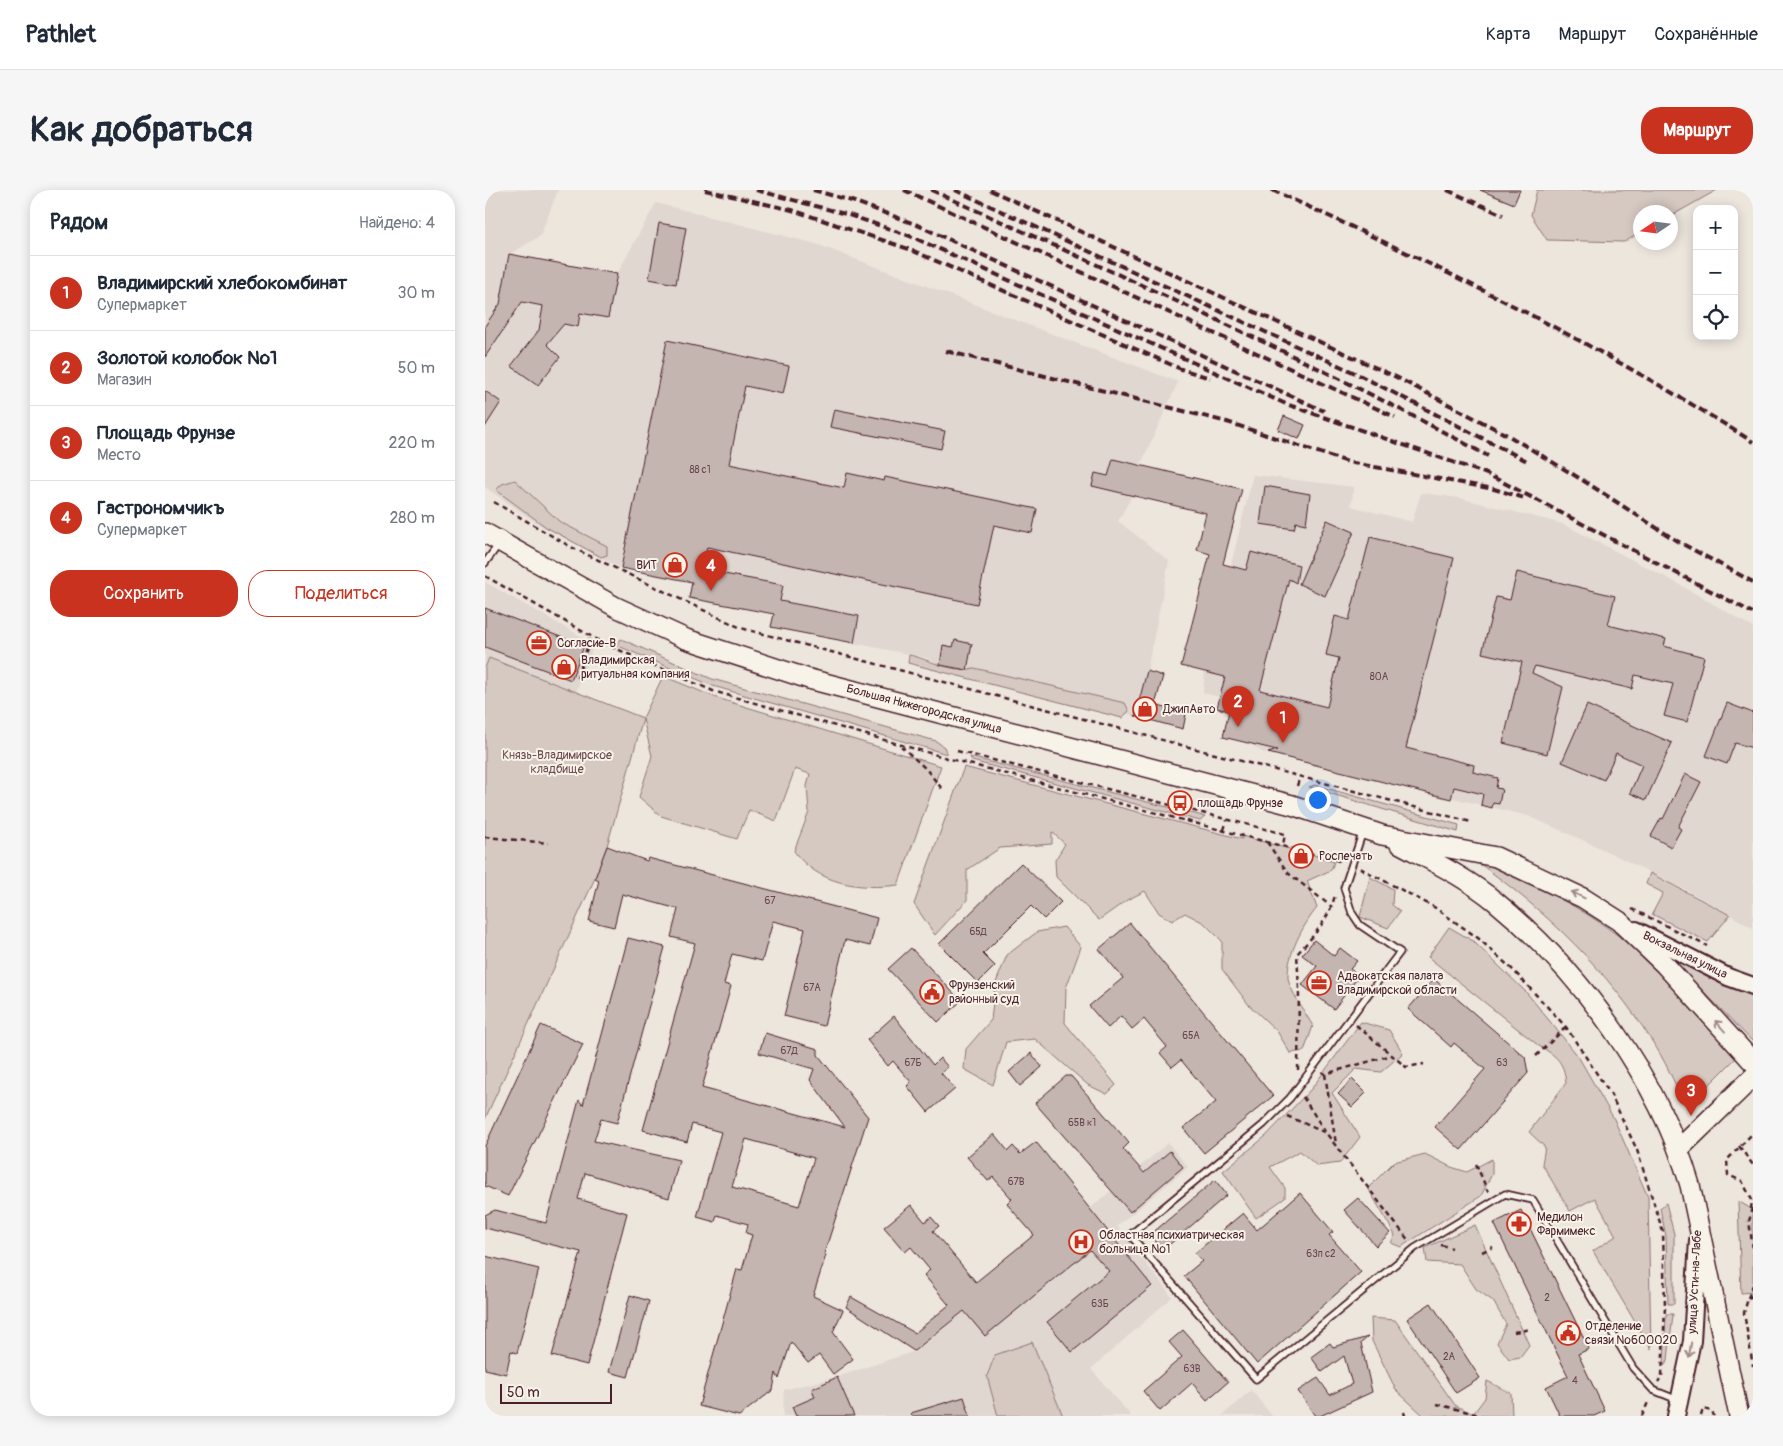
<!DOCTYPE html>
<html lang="ru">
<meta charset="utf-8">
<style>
body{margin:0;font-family:Pangolin,sans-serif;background:#f6f6f7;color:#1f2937}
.controls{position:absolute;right:15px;top:15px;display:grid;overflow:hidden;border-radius:10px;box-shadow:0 2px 12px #0003}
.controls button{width:45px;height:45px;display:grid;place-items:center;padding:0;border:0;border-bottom:1px solid #e0e1e3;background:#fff;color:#1f2937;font:25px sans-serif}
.compass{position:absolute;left:1148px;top:15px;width:45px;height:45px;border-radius:50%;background:#fff;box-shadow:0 2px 12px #0003;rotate:257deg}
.scale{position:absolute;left:15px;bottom:12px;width:112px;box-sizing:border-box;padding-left:5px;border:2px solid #4a1f2b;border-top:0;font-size:14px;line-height:18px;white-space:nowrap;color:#4a1f2b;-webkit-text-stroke:4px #f7f3e8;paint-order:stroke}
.you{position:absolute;left:832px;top:609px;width:18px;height:18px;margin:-12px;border:4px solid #fff;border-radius:50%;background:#1a73e8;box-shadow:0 0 0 8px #1a73e833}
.badge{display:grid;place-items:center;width:32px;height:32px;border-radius:50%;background:#c8321e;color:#fff;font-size:16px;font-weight:700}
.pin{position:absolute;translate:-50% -41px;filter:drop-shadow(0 1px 2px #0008)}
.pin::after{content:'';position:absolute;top:26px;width:18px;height:15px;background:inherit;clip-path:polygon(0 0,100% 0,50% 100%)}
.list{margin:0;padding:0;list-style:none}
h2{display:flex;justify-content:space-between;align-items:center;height:65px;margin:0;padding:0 20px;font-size:21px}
h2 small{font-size:16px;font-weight:400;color:#747a83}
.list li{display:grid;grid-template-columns:32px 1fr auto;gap:15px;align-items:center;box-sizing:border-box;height:75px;padding:0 20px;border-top:1px solid #e0e1e3}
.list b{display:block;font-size:19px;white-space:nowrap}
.list p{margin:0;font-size:16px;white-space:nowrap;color:#747a83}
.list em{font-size:16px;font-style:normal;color:#747a83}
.actions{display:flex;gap:10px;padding:15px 20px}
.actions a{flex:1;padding:11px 0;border:1px solid #c8321e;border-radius:20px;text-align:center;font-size:18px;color:#c8321e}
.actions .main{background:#c8321e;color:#fff}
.icon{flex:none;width:28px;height:28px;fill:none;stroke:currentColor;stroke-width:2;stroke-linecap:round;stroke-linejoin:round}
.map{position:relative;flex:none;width:1268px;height:1226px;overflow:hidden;border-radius:20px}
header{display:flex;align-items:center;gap:30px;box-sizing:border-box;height:70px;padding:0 25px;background:#fff;border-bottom:1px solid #e0e1e3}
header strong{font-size:24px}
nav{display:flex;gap:28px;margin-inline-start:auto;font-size:18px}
.intro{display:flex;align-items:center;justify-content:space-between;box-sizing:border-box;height:120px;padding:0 30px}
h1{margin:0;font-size:35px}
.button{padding:12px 22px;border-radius:20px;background:#c8321e;color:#fff;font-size:18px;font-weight:700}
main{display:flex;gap:30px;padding:0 30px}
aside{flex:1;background:#fff;border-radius:20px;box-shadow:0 2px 12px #0003}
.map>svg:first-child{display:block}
.built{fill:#e0d7d0}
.green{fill:#d5c9c2;stroke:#907476}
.building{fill:#c4b5b0;stroke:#4a1f2b;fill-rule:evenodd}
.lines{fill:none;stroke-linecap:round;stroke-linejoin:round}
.lane-casing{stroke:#4a1f2b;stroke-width:9}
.secondary-casing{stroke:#4a1f2b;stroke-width:20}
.primary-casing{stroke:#4a1f2b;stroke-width:22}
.path{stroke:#4a1f2b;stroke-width:2.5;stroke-dasharray:5 4;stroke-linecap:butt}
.lane{stroke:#f7f3e8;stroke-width:5.5}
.secondary{stroke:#f7f3e8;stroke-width:16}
.primary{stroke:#f7f3e8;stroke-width:19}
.rail{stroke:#4a1f2b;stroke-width:4;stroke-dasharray:8 4;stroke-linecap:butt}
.oneway{stroke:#a0898a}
.labels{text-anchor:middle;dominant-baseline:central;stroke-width:4;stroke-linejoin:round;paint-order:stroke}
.number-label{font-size:10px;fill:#68444c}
.poi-label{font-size:12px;fill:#4a1f2b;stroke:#f7f3e8;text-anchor:start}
.street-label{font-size:12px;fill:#4a1f2b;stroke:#f7f3e8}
.park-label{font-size:12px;fill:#6d4a51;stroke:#f7f3e8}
</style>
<header>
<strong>Pathlet</strong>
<nav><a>Карта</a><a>Маршрут</a><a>Сохранённые</a></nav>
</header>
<div class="intro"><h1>Как добраться</h1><a class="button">Маршрут</a></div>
<main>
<aside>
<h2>Рядом<small>Найдено: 4</small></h2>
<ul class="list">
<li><span class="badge">1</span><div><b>Владимирский хлебокомбинат</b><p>Супермаркет</p></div><em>30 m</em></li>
<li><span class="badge">2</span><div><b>Золотой колобок №1</b><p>Магазин</p></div><em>50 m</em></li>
<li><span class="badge">3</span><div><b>Площадь Фрунзе</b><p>Место</p></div><em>220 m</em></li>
<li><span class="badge">4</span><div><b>Гастрономчикъ</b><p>Супермаркет</p></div><em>280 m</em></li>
</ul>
<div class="actions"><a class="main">Сохранить</a><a>Поделиться</a></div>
</aside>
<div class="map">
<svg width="1268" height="1226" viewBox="0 0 1268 1226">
<rect width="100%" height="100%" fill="#ece6dd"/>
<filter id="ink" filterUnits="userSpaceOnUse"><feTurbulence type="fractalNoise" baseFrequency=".02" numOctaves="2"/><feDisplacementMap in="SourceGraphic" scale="10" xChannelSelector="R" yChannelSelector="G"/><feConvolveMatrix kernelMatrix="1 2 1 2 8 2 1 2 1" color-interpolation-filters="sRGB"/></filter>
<g filter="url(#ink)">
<path class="built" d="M0,0H73L55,46L25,64L132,84L171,13L331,54L693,192L655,276L647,306L633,331L684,371L662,481L650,526L482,480L455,475L442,468L369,453L374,426L295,411L298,395L218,380L220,366L140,350L136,378L56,336L0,297Z
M768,285L869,297L866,316L927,332L936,303L974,308L1078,334L1190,392L1268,437V738L1201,700L1109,655L1043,626L777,562L762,552L738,547L744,521L732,518L735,507L718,503L720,482Z
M0,392L109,454L91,502L4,468L0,478Z
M683,953L703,977L632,1036L687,1107L606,1179L646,1226H298L299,1200L352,1187L430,1161L582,1038Z
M766,1200L787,1226H737Z"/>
<path class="green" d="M1052,0H1232L1186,26V22H1156L1155,43L1139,52L1062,50L1046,25Z
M30,290L75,332L122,356V365L116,367L61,337L11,300L17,294Z
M136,449L227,489L451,551L459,557L462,564L228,496L131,455Z
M424,465C444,469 468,484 489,478L640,513L644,521L637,528L423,473Z
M4,468L158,528L178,486L232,508L456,576L413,695C375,700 332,694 309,661L324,622L322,596L325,584L310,579L291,631L264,620L252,649L176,626L154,607L167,566L158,529L122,656L110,688L0,929V478Z
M485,567L714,625L720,627L715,631L487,571Z
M479,577L757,649V646L808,660L807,669L822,672L823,663L849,672L846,680L822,691L832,718C818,735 802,764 803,788C804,799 822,826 828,836L819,861L805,863L792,841L764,815L737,779V751L719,733L700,723L687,731L674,723L660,701L642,710L614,730L571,687L570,670L580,654L567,642V654L515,658L482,680V710L450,745L429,714Z
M830,595L974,635L973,642L824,597Z
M997,670C1042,692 1090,713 1131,744C1176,778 1214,824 1254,865L1203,916L1199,913C1189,892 1180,870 1167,851C1122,780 1063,723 995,674Z
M1165,683L1245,725L1223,752L1167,724L1178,703L1161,694Z
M885,687L908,699L907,715L915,721L903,738L875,727Z
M579,737L596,757L581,798L580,833L631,895L622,904L603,895L550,849L521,852L508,895L479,879L481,859L506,830L510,795L522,765L552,742Z
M964,737L988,751L1041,802L1093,866L1129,929L1163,1007L1166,1159L1108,1061L1131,1046L1110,1008L1085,1021L1057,974L1060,957L1044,942L1081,893C1079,872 1072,866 1054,856L943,767Z
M1196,772L1241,794L1268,803V852L1193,775Z
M876,832L904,840L918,863L896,882L871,879L847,903L875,947L855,973L832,976L815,961L785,977L800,998V1008L771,1028L738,981L781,946L827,898Z
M940,964L966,977L982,982L1007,969V984L996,1006L916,1057L906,1053L910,1045L883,998L909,972Z
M1253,1011L1268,1020V1102L1256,1103Z
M1181,1013L1189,1044V1114H1183L1181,1046L1175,1018Z
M990,1035L1044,1155L1035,1167L1024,1169L1012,1153L1021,1134L1008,1111L991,1099L975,1074L942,1072L940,1058Z
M1181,1124H1188L1183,1170L1179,1175Z
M886,1128L910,1130L970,1215L988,1224L1000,1208L1002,1191L1026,1203L1027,1226H939L911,1200L887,1151Z
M547,1152L578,1226H513L502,1186L510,1165Z"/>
<path class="building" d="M995,0H1035L1029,14Z
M174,33L201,38L191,94L164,89Z
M24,64L132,84L123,128L95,123L93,137L79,134L62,154L75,167L53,195L26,176L54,140L58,116L37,112L0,167V136L15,114Z
M182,150L304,176L298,204L260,196L244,274L359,298L362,283L399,291L400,287L552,319L547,343L509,335L492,414L222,357L218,380L298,395L295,411L374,426L369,453L286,437L289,424L204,408L207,392L136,378Z
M0,201L16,212L0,237Z
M349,219L460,241L456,259L345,237Z
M799,226L820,235L814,249L793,240Z
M628,269L757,299L738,374L761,380L766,362L814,375L811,393L804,389L775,500L842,517L854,468L841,465L850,426L864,430L885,347L969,368L921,558L989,575L988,582L1013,588L1011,598L1017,599L1014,614L1008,613L1007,618L996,615L998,604L969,597L966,609L783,563L792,560L738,547L744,521L732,518L740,487L696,476L725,364L712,360L721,323L607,296L610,283L623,286Z
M780,296L825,304L821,334L811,332L809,339L775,334Z
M842,330L869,342L840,406L814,394Z
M1032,382L1130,406L1123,435L1181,449L1179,456L1219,467L1202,532L1179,526L1188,494L1150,485L1147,499L1050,476L1047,483L1078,497L1062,564L1018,553L1037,472L997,463L1011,407L1025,410Z
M0,418L99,456L86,490L0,457Z
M470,450L487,454L482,480L455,475L458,455L468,457Z
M662,481L678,486L670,515L701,524L698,539L650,526Z
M1242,513L1268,523V558L1250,553L1242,574L1221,566Z
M1102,515L1187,553L1161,610L1145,603L1157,575L1131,563L1119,590L1077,572Z
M1200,584L1216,592L1193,637L1196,639L1186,657L1166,646L1176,628L1178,629Z
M122,656L162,671L163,668L392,728L385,756L360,750L339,836L299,826L320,739L288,731L277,771L247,764L239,794L246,796L217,898L360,937L325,890L329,879L274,863L280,843L333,859V865L383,927L339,1064L341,1065L328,1106L358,1120L348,1142L368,1169L348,1184L334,1165L323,1173L306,1152L294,1189L291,1183L288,1200L254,1226L214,1216L252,1079L257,1080L267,1045L261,1043L263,1034L232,1025L230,1032L212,1027L236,942L207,934L202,952L158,940L210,753L186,747L193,719L137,704L129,737L104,731L114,690L110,688ZM261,949L329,968L314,1016L247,997Z
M536,673L576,712L559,729L546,716L498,764L510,776L493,793L454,754Z
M645,733L788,906L719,963L698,938L731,912L696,870L687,877L675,863L682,857L659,829L647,839L636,826L623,838L604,816L638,788L614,759Z
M143,748L180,757L132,933L116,929L109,951L194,970L184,1008L100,983L93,1009L142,1023L102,1175L67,1166L96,1062L0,1038V1025L10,1020L61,1033L94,910L98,915Z
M829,750L849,766L855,758L872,771L865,779L874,786L849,819L817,795L832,776L817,765Z
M426,758L476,811L453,832L403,779Z
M949,789L1040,867L1043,883L976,960L950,937L1000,879L969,853L966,857L923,819Z
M409,826L448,875L455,868L463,877L456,883L470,899L443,922L422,896L426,892L408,871L403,876L382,850Z
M56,835L98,854L23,1006L0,996V956Z
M546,863L557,877L535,896L524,882Z
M581,886H586L644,953L638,959L659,983L685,961L698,977L645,1022L550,913Z
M867,889L881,903L867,917L853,904Z
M509,944L523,961L528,956L535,964L551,952L667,1096L587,1162L562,1132L624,1081L605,1060L500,1146L479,1121L429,1161L361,1117L366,1107L430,1143L464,1115L439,1085L445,1080L426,1057L420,1062L399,1037L426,1015L440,1032L446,1027L454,1036L448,1041L491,1092L549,1045L522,1014L527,1009L508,987L503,991L482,967Z
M730,990L742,1005L678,1060L665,1045Z
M815,1003L848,1042L844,1045L876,1082L772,1174L699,1086L717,1071L710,1063L758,1023L772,1040Z
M873,1008L905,1043L891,1056L859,1020Z
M1036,1020L1104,1159L1093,1164L1120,1221L1109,1226H1075L1061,1197L1083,1186L1009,1033Z
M0,1066L54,1079L32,1163L26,1161L21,1184L0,1179Z
M145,1105L164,1111L143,1187L124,1182Z
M946,1113L995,1188L971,1203L922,1129Z
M698,1140L743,1192L722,1210L707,1193L675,1221L658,1201L697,1167L684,1152Z
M883,1147L876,1153L887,1202L835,1226H830L813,1201L833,1188L845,1205L867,1194L859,1166L837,1182L826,1167L845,1153L848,1157Z
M352,1187L369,1226H311L307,1217L330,1207L327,1199Z
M479,1207L485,1226H427L426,1223Z"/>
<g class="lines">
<g class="lane-casing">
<path id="lane" d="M0,373L14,354
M878,641L859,698L867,723L875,735L915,762L805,908L778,935L645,1045L771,1189L930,1058L1020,1004L1048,1010L1148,1178L1168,1200L1193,1210"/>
</g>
<g class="secondary-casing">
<path id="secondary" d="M1151,740L1243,787L1268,796
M1191,1226L1207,1151L1213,1050"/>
</g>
<g class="primary-casing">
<path id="primary" d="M0,343L131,417L201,449L324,489L807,615L897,645L1011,667L1098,708L1134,731L1180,775L1268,872
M914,653C947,671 982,688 1011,712C1096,782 1174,889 1205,995L1254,1226
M1194,959L1268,887"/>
</g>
<path class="path" d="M9,312L86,357L256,438L986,632
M0,386L118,453L228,501L469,570L858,672
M92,488L106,446
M416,556L441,579L458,600
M472,561L800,644L798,655
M812,596L815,586
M739,640L742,630
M0,647L64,653
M782,652L803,683L847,717
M875,678L949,717L993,748L1028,780L1081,837L1126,905L1152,960L1178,1042L1180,1116L1177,1186L1173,1192
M1147,719L1222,756
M871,835L921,877L939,874
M1051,866L1081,837
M813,880L814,799L812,764C828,746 844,730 850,705
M837,882L840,884L907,865
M840,884L851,954
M818,907L841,943L924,1051
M802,926L841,943
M1254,956L1268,975
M991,974L1003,1002
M1268,1018L1264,1031L1268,1059
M1266,1019L1267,1010L1257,991L1243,985L1242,970L1268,943
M956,1055L967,1058
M997,1062L1008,1057
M1268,1106L1263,1108L1259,1123L1268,1176
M1263,1108L1268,1095
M1029,1142L1046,1139
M952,1214L998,1226
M919,1222L920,1226
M1157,1226L1164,1210
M1216,1226L1218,1219L1227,1221L1229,1226"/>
<use href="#lane" class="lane"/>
<use href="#secondary" class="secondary"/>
<use href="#primary" class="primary"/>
<path class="rail" d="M220,0L307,20L424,59L696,179L725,188
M271,0L364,25L425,46L801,214L1002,284L1268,423
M328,0L370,12L430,34L839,221
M419,0L910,227
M446,0C634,85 822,167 1003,266
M470,0L868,182L1044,272
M505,0L911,187L1024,246L1099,291L1192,351L1268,392
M787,0C952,75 1115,155 1268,252
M962,0L1018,25
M461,161L742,232L863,272L1009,299L1039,308"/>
</g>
<defs><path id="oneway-shaft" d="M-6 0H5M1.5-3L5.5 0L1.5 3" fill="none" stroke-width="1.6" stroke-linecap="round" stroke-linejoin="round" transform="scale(1.25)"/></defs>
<g class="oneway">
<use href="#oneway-shaft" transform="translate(1093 705) rotate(-154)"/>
<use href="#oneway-shaft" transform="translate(1235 836) rotate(-132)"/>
<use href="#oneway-shaft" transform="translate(1205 1160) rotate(99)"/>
</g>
</g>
<defs>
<g id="shop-ring" transform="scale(1.25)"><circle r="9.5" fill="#f7f3e8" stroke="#c8321e" stroke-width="1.5"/><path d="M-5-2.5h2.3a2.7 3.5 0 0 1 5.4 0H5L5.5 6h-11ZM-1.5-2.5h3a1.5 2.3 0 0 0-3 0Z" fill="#c8321e"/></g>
<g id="office-ring" transform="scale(1.25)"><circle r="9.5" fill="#f7f3e8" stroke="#c8321e" stroke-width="1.5"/><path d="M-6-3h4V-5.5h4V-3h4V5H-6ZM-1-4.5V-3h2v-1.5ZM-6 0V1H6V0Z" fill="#c8321e"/></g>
<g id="bus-ring" transform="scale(1.25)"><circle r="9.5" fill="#f7f3e8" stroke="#c8321e" stroke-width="1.5"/><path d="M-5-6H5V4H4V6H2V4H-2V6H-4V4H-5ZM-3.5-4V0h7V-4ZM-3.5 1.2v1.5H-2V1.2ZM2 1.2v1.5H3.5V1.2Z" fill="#c8321e"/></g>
<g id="civic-ring" transform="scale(1.25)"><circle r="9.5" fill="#f7f3e8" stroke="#c8321e" stroke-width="1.5"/><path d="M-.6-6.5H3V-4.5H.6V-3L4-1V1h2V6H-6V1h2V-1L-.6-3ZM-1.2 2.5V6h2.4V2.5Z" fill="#c8321e"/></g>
<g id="pharmacy-ring" transform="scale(1.25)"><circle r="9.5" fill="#f7f3e8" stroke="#c8321e" stroke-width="1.5"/><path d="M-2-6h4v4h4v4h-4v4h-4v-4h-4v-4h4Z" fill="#c8321e"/></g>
<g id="hospital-ring" transform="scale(1.25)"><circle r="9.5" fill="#f7f3e8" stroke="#c8321e" stroke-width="1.5"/><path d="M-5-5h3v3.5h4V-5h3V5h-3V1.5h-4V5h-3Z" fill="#c8321e"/></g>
</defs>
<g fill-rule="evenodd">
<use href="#shop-ring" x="190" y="375"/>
<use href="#office-ring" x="54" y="453"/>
<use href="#shop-ring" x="79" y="477"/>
<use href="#shop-ring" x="660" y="519"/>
<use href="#bus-ring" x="695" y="613"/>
<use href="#shop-ring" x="816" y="666"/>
<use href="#office-ring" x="834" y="793"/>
<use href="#civic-ring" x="447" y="802"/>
<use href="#pharmacy-ring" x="1034" y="1034"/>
<use href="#hospital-ring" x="596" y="1052"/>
<use href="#civic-ring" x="1083" y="1143"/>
</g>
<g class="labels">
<g class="number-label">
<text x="215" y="280">88 с1</text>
<text x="894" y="487">80А</text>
<text x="285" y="711">67</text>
<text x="493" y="742">65Д</text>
<text x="327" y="798">67А</text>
<text x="706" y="846">65А</text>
<text x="304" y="861">67Д</text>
<text x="428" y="873">67Б</text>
<text x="1017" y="873">63</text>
<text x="597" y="933">65В к1</text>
<text x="531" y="992">67В</text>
<text x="836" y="1064">63п с2</text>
<text x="1062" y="1108">2</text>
<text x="615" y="1114">63Б</text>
<text x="964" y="1167">2А</text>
<text x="707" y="1179">63В</text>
<text x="1090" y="1191">4</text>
</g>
<g class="poi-label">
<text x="172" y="375" text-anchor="end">ВИТ</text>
<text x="72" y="453">Согласие-В</text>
<text x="96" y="470">Владимирская<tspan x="96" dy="14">ритуальная компания</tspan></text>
<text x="678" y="519">ДжипАвто</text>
<text x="712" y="613">площадь Фрунзе</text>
<text x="834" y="666">Роспечать</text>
<text x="852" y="786">Адвокатская палата<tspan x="852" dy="14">Владимирской области</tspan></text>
<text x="464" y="795">Фрунзенский<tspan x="464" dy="14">районный суд</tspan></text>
<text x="1052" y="1027">Медилон<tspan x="1052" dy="14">Фармимекс</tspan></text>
<text x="614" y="1045">Областная психиатрическая<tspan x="614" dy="14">больница №1</tspan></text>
<text x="1100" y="1136">Отделение<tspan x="1100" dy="14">связи №600020</tspan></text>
</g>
<g class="street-label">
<text transform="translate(439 519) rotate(15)">Большая Нижегородская улица</text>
<text transform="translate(1200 765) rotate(26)">Вокзальная улица</text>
<text transform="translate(1210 1092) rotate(-87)">улица Усти-на-Лабе</text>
</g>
<g class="park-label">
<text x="72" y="565">Князь-Владимирское<tspan x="72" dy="14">кладбище</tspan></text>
</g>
</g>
</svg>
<div class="controls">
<button>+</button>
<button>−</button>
<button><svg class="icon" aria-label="locate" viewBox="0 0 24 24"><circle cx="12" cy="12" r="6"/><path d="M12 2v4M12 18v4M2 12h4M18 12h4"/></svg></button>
</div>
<svg class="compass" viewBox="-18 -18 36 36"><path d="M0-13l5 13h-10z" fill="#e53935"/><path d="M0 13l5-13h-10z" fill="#747a83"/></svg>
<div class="scale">50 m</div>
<div class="you"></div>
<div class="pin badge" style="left:798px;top:553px">1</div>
<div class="pin badge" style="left:753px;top:537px">2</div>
<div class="pin badge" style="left:1206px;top:926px">3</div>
<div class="pin badge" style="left:226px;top:401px">4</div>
</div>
</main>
